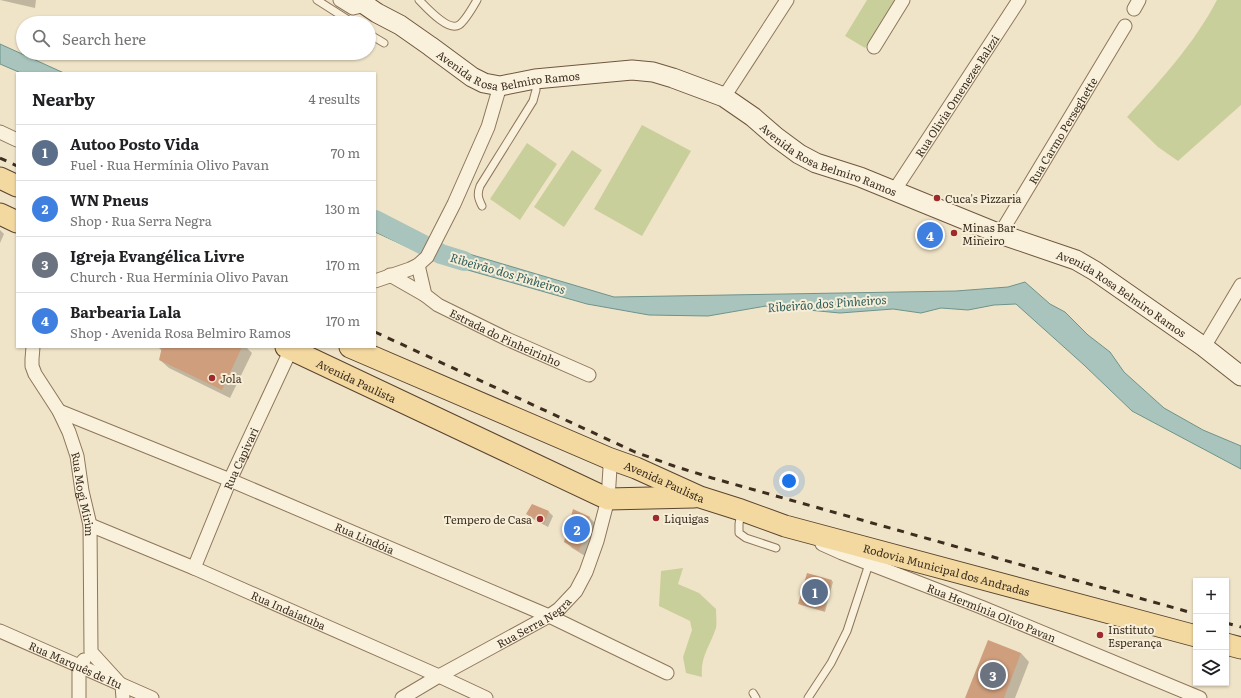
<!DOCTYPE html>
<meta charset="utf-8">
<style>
body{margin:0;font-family:Literata,serif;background:#f2f2f2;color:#202124}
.controls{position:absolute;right:12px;bottom:12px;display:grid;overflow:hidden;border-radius:0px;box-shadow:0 1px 3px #0004}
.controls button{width:36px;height:36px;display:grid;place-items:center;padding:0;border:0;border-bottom:1px solid #e0e0e0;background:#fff;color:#202124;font:20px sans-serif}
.you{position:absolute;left:789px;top:481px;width:14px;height:14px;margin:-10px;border:3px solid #fff;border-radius:50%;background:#1a73e8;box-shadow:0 0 0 6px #1a73e833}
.badge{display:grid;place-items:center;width:26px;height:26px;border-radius:50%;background:#7c3aed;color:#fff;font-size:13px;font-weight:700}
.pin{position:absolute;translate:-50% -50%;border:2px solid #fff;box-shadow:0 1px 4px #0006}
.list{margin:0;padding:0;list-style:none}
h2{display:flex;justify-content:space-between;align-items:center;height:52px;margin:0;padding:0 16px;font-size:17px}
h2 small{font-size:13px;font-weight:400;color:#757577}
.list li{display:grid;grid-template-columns:26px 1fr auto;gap:12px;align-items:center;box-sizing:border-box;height:56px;padding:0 16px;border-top:1px solid #e0e0e0}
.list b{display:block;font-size:15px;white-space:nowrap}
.list p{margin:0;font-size:13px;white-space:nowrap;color:#757577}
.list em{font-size:13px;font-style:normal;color:#757577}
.icon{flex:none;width:22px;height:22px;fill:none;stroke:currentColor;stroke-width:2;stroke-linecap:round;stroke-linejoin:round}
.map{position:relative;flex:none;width:1241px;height:698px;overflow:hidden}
.search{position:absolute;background:#fff;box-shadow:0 1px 3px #0004;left:16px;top:16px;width:360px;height:44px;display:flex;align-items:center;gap:10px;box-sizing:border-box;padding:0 14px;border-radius:22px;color:#757577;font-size:15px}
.panel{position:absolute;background:#fff;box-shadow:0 1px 3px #0004;left:16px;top:72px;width:360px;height:276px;border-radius:0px}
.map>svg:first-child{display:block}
.green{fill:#c9cf9b}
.water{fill:#a9c4bc;stroke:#6f938a}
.shadow{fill:#0003}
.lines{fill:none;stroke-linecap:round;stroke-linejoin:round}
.river{stroke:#a9c4bc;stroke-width:20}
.building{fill:#cf9f7d}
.service-casing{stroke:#8d765c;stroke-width:9}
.minor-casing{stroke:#8d765c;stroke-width:15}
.secondary-casing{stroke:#6f573f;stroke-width:21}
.primary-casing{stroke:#5b4430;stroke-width:23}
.service{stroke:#faf1dc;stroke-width:7}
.minor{stroke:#faf1dc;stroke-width:13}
.secondary{stroke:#faf1dc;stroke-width:19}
.primary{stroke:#f3d9a0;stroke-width:21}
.rail{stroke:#3d2e20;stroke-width:3;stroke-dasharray:7 7;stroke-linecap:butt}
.poi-dot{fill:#9e2a2b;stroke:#f7eed8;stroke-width:1.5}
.labels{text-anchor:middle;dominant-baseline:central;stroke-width:4;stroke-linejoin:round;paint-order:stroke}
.street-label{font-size:11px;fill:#3d2e20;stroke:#f7eed8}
.poi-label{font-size:11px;fill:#3d2e20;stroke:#f7eed8;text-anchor:start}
.water-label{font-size:12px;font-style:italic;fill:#2f5d5a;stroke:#f7eed8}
</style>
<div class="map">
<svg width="1241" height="698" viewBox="0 0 1241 698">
<rect width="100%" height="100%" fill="#f0e4c8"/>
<path class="green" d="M867,0H898L865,48L845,36Z
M1217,0H1241V105L1178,161L1158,147L1127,117C1160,81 1194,44 1217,0Z
M642,125L691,151L642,236L594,209Z
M527,143L557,164L520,220L490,199Z
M572,150L602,170L564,227L534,207Z
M683,568L678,584L699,593L716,609C716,615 717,623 716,628C710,646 700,657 702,677L686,673L683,657L692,630L690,621L659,606L661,571Z"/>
<path class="water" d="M0,44L64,73H21L0,64Z
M375,215L428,240L416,251L375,232Z
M442,246L614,297L956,291L1008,287L1025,282L1050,304L1065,312L1088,335L1110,352L1124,372L1164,408L1203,430L1241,446V469L1132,411L1084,365L1016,304L994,305L968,310L941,308L921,313L893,309L840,313L766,306L708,316L649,315L587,304L436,261Z"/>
<path class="shadow" d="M0,0H36L35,8Z
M0,230L4,234L0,243Z
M158,347H246L252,353L230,398L169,368L160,360L162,351Z
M549,512L553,516L548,527L531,518L527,514Z
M590,518L596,524L585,556L572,548L565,541Z
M832,581L833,582L825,612L801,605L800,604Z
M1021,653L1029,662L1015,698H966Z"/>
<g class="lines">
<path class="river" d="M375,220L441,254L464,261"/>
</g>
<path class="building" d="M162,347H242L222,390L159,360Z
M532,504L549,511L544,524L526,514Z
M573,509L590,517L579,551L564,542Z
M807,573L832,580L824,611L798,604Z
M988,640L1021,653L1004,698H965Z"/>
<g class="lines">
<g class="service-casing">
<path id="service" d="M317,0L353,23
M419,0C426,7 448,32 459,25C465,21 473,7 477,0
M369,34L384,43
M482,206C478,198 477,194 480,186L533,101L536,90L535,79
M741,512L739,524V533L746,538L776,548
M753,693L756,698
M808,698L831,663L847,631L869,564"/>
</g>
<g class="minor-casing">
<g id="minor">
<path d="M340,0L353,8L366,5L368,2"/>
<path d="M1134,9L1139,0"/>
<path d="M874,47L903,0"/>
<path d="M724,97L787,0"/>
<path d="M0,132L17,140"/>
<path id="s1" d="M894,191L1019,0"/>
<path id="s2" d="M1000,234L1125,26"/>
<path id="s3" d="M418,265L425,295L438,305L507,339L589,375"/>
<path d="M390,275L425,295"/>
<path d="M375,281L410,269L418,265L427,257L454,204L488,127L500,86"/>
<path id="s4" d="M33,347L32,359V366L35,374L59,411L69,432L77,456L82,491L90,525L91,652L122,686L123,698"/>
<path d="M1204,347L1241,285"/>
<path id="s5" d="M59,411L230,480L549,616L667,673"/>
<path id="s6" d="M90,525L194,568L439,676L486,698"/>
<path id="s7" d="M822,544L842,553L981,607L1200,698"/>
<path id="s8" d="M194,568L230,480L292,347"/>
<path id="s9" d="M0,631L152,698"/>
<path d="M79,698V666L84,660"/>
<path id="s10" d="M402,698L439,676L549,616L559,609L576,591L586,572L597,541L608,499L610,468L608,458"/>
</g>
</g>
<g class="secondary-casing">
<g id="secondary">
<path id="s11" d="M358,0L377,13L400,25L430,46L472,77L484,83L500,86L535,79L632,70L653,72L673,78L724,97L753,117L776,137L799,154L816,163L860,177L1000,234L1076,260L1095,271L1204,347L1241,376"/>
</g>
</g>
<g class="primary-casing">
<g id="primary">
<path d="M0,178L17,186"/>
<path d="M0,214L17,222"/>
<path id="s12" d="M286,347L608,499L694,497"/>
<path id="s13" d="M350,347L608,458L636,468L700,497L741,510L785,526L1196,636"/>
<path d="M1226,644L1241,648"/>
</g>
</g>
<use href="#service" class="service"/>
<use href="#minor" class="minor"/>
<use href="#secondary" class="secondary"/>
<use href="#primary" class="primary"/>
<path class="rail" d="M0,158L17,166
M375,332L635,452L674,466L712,478L1196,614
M1226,623L1241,627"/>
</g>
<g class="poi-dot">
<circle cx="937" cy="198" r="4"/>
<circle cx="954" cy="233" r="4"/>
<circle cx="212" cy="378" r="4"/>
<circle cx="656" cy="518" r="4"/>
<circle cx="540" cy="519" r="4"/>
<circle cx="1100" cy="635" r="4"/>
</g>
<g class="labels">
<g class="street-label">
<text stroke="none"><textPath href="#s11" startOffset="172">Avenida Rosa Belmiro Ramos</textPath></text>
<text stroke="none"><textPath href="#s1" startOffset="114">Rua Olivia Omenezes Balzzi</textPath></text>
<text stroke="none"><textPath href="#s2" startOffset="121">Rua Carmo Perseghette</textPath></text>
<text stroke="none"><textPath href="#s11" startOffset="520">Avenida Rosa Belmiro Ramos</textPath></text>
<text stroke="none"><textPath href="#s11" startOffset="844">Avenida Rosa Belmiro Ramos</textPath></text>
<text stroke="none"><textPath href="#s3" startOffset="122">Estrada do Pinheirinho</textPath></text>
<text stroke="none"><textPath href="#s12" startOffset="78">Avenida Paulista</textPath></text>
<text stroke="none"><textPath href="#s8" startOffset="119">Rua Capivari</textPath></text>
<text stroke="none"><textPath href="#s13" startOffset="342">Avenida Paulista</textPath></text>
<text stroke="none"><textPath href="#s4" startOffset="159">Rua Mogi Mirim</textPath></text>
<text stroke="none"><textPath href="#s5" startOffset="331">Rua Lindóia</textPath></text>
<text stroke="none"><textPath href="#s13" startOffset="638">Rodovia Municipal dos Andradas</textPath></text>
<text stroke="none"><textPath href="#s6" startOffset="216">Rua Indaiatuba</textPath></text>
<text stroke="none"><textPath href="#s7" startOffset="183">Rua Hermínia Olivo Pavan</textPath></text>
<text stroke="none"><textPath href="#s10" startOffset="152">Rua Serra Negra</textPath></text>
<text stroke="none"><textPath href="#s9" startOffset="83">Rua Marquês de Itu</textPath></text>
</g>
<g class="poi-label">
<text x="945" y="198">Cuca's Pizzaria</text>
<text x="962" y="227">Minas Bar<tspan x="962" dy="13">Mineiro</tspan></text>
<text x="220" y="378">Jola</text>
<text x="664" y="518">Liquigas</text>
<text x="532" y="519" text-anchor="end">Tempero de Casa</text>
<text x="1108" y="629">Instituto<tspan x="1108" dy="13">Esperança</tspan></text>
</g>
<g class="water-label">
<text transform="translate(508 273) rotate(16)">Ribeirão dos Pinheiros</text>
<text transform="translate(827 303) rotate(-4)">Ribeirão dos Pinheiros</text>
</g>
</g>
</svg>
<div class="controls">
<button>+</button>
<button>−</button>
<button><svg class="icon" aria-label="layers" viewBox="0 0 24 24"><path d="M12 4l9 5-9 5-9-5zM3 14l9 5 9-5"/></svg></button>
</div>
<div class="you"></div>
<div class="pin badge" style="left:815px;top:592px;background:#5c6f8a">1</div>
<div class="pin badge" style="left:577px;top:529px;background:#3f7fe0">2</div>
<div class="pin badge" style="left:993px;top:675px;background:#6b7280">3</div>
<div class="pin badge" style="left:930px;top:235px;background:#3f7fe0">4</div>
<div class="search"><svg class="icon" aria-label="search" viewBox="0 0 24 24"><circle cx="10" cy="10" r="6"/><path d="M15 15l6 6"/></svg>Search here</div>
<section class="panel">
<h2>Nearby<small>4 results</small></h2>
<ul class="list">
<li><span class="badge" style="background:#5c6f8a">1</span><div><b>Autoo Posto Vida</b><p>Fuel · Rua Hermínia Olivo Pavan</p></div><em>70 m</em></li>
<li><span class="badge" style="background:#3f7fe0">2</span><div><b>WN Pneus</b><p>Shop · Rua Serra Negra</p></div><em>130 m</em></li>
<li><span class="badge" style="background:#6b7280">3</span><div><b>Igreja Evangélica Livre</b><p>Church · Rua Hermínia Olivo Pavan</p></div><em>170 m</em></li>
<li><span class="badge" style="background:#3f7fe0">4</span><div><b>Barbearia Lala</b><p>Shop · Avenida Rosa Belmiro Ramos</p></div><em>170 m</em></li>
</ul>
</section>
</div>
